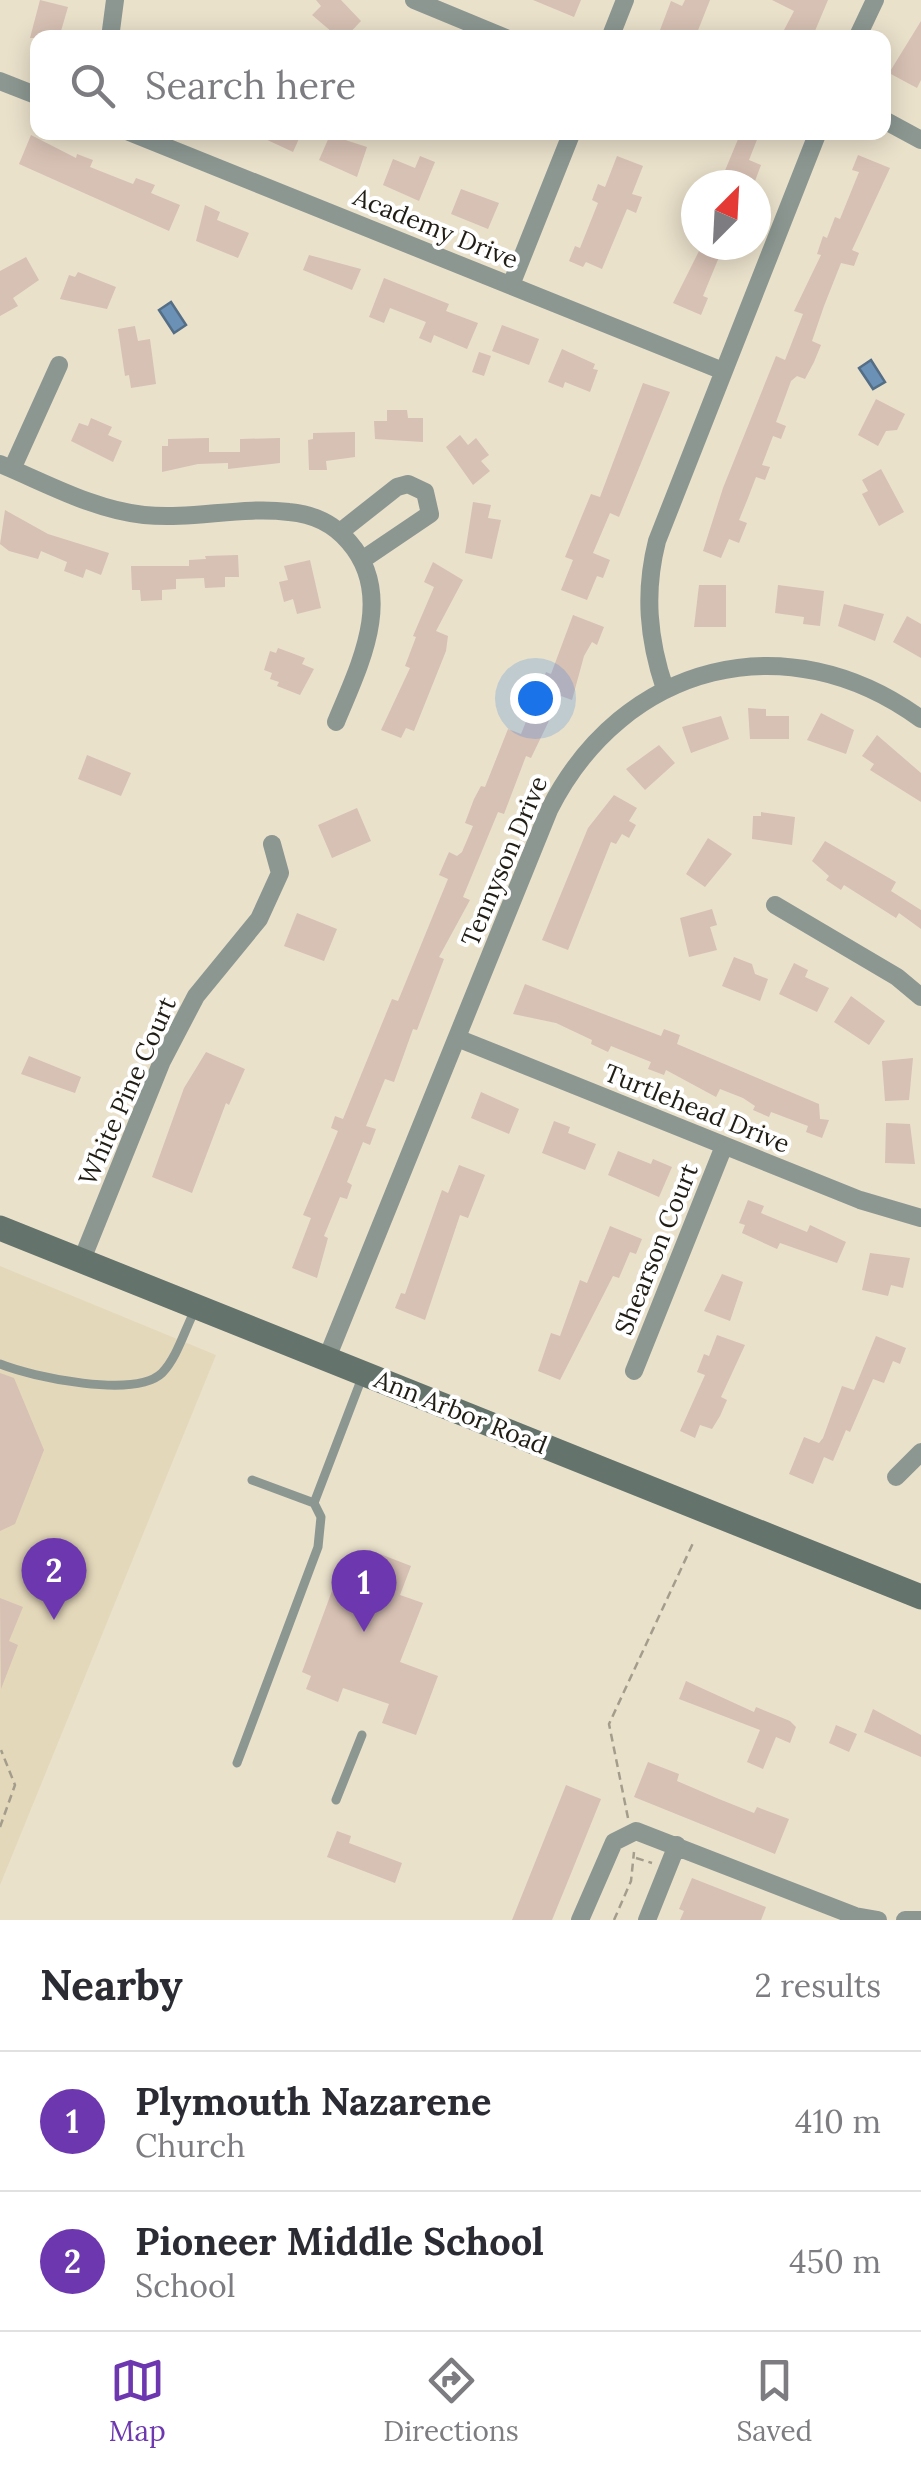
<!DOCTYPE html>
<style>
body{margin:0;font-family:Lora,serif;background:#f2f2f3;color:#2b2b33}
.compass{position:absolute;left:681px;top:170px;width:90px;height:90px;border-radius:50%;background:#fff;box-shadow:0 5px 25px #0003;rotate:24deg}
.you{position:absolute;left:535px;top:698px;width:35px;height:35px;margin:-25px;border:8px solid #fff;border-radius:50%;background:#1a73e8;box-shadow:0 0 0 15px #1a73e833}
.badge{display:grid;place-items:center;width:65px;height:65px;border-radius:50%;background:#6d38af;color:#fff;font-size:32px;font-weight:700}
.pin{position:absolute;translate:-50% -82px;filter:drop-shadow(0 2px 5px #0008)}
.pin::after{content:'';position:absolute;top:52px;width:35px;height:30px;background:inherit;clip-path:polygon(0 0,100% 0,50% 100%)}
.list{margin:0;padding:0;list-style:none}
h2{display:flex;justify-content:space-between;align-items:center;height:130px;margin:0;padding:0 40px;font-size:42px}
h2 small{font-size:32px;font-weight:400;color:#7c7c81}
.list li{display:grid;grid-template-columns:65px 1fr auto;gap:30px;align-items:center;box-sizing:border-box;height:140px;padding:0 40px;border-top:2px solid #e1e1e2}
.list b{display:block;font-size:38px;white-space:nowrap}
.list p{margin:0;font-size:32px;white-space:nowrap;color:#7c7c81}
.list em{font-size:32px;font-style:normal;color:#7c7c81}
.icon{flex:none;width:55px;height:55px;fill:none;stroke:currentColor;stroke-width:2;stroke-linecap:round;stroke-linejoin:round}
.map{position:relative;flex:none;width:921px;height:1920px;overflow:hidden}
.search{position:absolute;background:#fff;box-shadow:0 5px 25px #0003;left:30px;right:30px;top:30px;height:110px;display:flex;align-items:center;gap:25px;box-sizing:border-box;padding:0 35px;border-radius:20px;color:#7c7c81;font-size:38px}
.sheet{height:410px;background:#fff}
nav{display:flex;justify-content:space-around;align-items:center;box-sizing:border-box;height:140px;border-top:2px solid #e1e1e2;background:#fff;font-size:28px;color:#7c7c81}
nav a{display:grid;justify-items:center;gap:5px}
nav .on{color:#6d38af}
.map>svg:first-child{display:block}
.built{fill:#e4d8bb}
.water{fill:#6b91b6;stroke:#546e86;stroke-width:2.5}
.building{fill:#d7c0b4}
.lines{fill:none;stroke-linecap:round;stroke-linejoin:round}
.path{stroke:#a49d8c;stroke-width:2.5;stroke-dasharray:8 5;stroke-linecap:butt}
.lane{stroke:#8c9792;stroke-width:9}
.street{stroke:#8c9792;stroke-width:18}
.secondary{stroke:#64736c;stroke-width:25}
.labels{text-anchor:middle;dominant-baseline:central;stroke-width:8;stroke-linejoin:round;paint-order:stroke}
.street-label{font-size:25px;fill:#201d15;stroke:#fff}
</style>
<div class="map">
<svg width="921" height="1920" viewBox="0 0 921 1920">
<rect width="100%" height="100%" fill="#eae1cb"/>
<path class="built" d="M0,1266L216,1355L0,1885Z"/>
<path class="water" d="M171,302L186,325L174,333L159,310Z
M871,360L885,382L873,389L859,368Z"/>
<path class="building" d="M40,0L68,7L59,38H30Z
M316,0H341L361,21L345,38H339L312,15L321,6Z
M533,0H581L574,17Z
M685,0H710L695,38H657L671,1L682,6Z
M772,0H828L812,38L784,30L794,11Z
M921,21V80L917,88L889,73Z
M250,132H302L293,152Z
M741,132H760L749,160L761,165L755,181L719,185Z
M31,135L76,158L77,154L93,160L90,167L133,184L136,178L155,185L151,193L180,205L169,231L19,164Z
M330,135L367,147L357,177L319,160Z
M858,155L890,168L852,250L859,253L854,266L841,263L824,306L812,341L821,345L814,362L805,379L797,376L791,381L776,422L786,426L781,439L773,436L762,465L770,467L765,480L756,477L748,498L739,520L747,523L739,543L729,539L721,558L703,551L723,488L776,356L785,360L803,314L794,311L821,255L817,254L823,236L827,238L835,217L840,219L859,172L852,170Z
M420,156L435,162L419,201L383,185L393,159L415,168Z
M617,156L643,166L632,194L642,197L636,213L627,209L602,269L586,262L583,267L569,261L575,246L580,248L598,203L592,200L598,184L605,187Z
M461,189L499,203L488,229L451,214Z
M205,205L220,212L217,220L249,233L238,258L196,241Z
M702,245H724L703,296L708,298L701,315L673,303Z
M309,255L361,269L352,290L303,270Z
M26,257L39,280L13,298L18,306L0,316V271Z
M78,272L116,287L107,309L60,299L69,275L75,277Z
M384,278L449,304L446,311L478,323L467,349L434,335L431,343L419,338L426,322L390,308L384,323L369,317Z
M502,325L539,339L529,365L492,351Z
M135,326L138,341L150,339L156,384L131,388L129,375L125,376L118,329Z
M562,349L595,364L593,369L598,370L590,392L565,382L563,388L548,382Z
M479,352L491,356L484,376L472,372Z
M643,383L670,392L619,517L610,513L593,553L610,560L603,578L597,576L587,600L561,590L573,560L565,557L591,494L600,497Z
M876,399L905,414L897,430L886,431L878,446L858,435Z
M387,410H407L408,418H423V442L375,439L374,421H387Z
M91,418L112,427L108,435L122,441L113,462L71,441L79,423L88,426Z
M355,432V457L326,461L327,470H309L308,440L313,439V433Z
M460,435L468,445L476,438L489,455L481,461L490,471L473,485L446,447Z
M209,438V452H240V439L280,438V463L228,469V463L198,464L162,472V446H168V439Z
M881,469L904,512L879,526L862,494L868,491L862,480Z
M473,502L491,505L488,518L501,520L492,559L465,553Z
M5,510L48,534L109,553L101,575L86,569L83,578L64,571L67,562L41,551L38,559L9,551L0,544Z
M238,555L239,577H225V587L205,588L204,578L176,579V589L162,590V600L141,601L140,590H132L131,566H189V560L206,559L205,556Z
M310,560L321,608L297,614L293,599L284,602L279,582L288,580L284,566Z
M433,562L463,580L436,631L448,636L446,651L414,731L406,728L401,738L381,730L410,668L405,666L416,637L413,636L434,587L424,582Z
M699,585H726V627H694Z
M778,585L824,591L820,626L803,624L804,617L775,613Z
M844,604L884,614L875,641L838,626Z
M573,615L604,627L597,645L592,642L584,656L572,700L561,696L531,758L526,756L504,814L498,812L463,897L470,900L439,957L444,959L417,1030L413,1029L394,1082L385,1079L366,1126L376,1129L370,1145L363,1142L347,1182L352,1185L347,1199L340,1197L324,1236L328,1238L317,1278L292,1268L311,1218L303,1215L338,1131L331,1128L335,1116L343,1119L392,999L398,1001L448,879L439,875L449,852L457,856L462,852L473,826L465,823L474,799L481,786L485,787L508,729L521,734L546,672L551,674Z
M907,616L921,624V658L893,642Z
M278,648L305,658L302,664L314,669L300,695L277,686L279,682L270,679L272,673L264,670L270,651L276,653Z
M748,708L766,709V716H789V739H750Z
M821,713L854,730L846,754L807,740Z
M721,716L729,739L691,753L682,727Z
M877,735L921,773V802L870,770L874,764L862,756Z
M659,745L675,763L645,790L626,769Z
M87,755L131,773L121,796L78,779Z
M614,795L637,808L629,821L636,825L629,838L622,834L616,844L611,842L568,950L542,940L588,828Z
M357,808L371,841L332,858L318,825Z
M761,812L795,817L792,845L752,839L753,816H761Z
M708,838L732,854L705,887L686,874Z
M825,841L896,882L891,891L921,910V929L899,913L896,918L844,885L841,890L826,880L829,876L812,861Z
M712,909L717,925L710,927L717,950L689,957L680,918Z
M297,913L337,929L324,961L284,946Z
M734,957L752,964L755,974L768,979L760,1001L722,986Z
M794,963L808,970L805,977L829,988L817,1012L779,994Z
M525,984L661,1036L664,1029L680,1035L677,1044L819,1104L820,1119L829,1120L822,1138L806,1132L808,1126L771,1112L769,1117L753,1110L755,1106L743,1098L720,1089L716,1097L666,1070L664,1075L648,1069L651,1062L611,1046L608,1052L591,1044L592,1040L556,1023L513,1014Z
M851,996L885,1021L869,1045L834,1022Z
M206,1052L245,1069L229,1105L226,1103L192,1193L152,1177L184,1088Z
M29,1056L81,1077L75,1093L21,1074Z
M913,1058L909,1100L885,1101L882,1061Z
M481,1092L519,1109L509,1134L471,1118Z
M554,1121L570,1127L568,1133L596,1144L585,1170L542,1153Z
M886,1123L910,1124L915,1164L885,1163Z
M618,1151L651,1164L653,1159L672,1167L659,1197L608,1175Z
M459,1165L485,1175L468,1218L460,1215L425,1320L395,1308L401,1293L405,1294L442,1190L448,1193Z
M748,1200L764,1206L761,1213L807,1232L810,1225L846,1242L837,1263L780,1243L777,1249L742,1233L745,1225L739,1223Z
M610,1226L642,1239L636,1254L630,1252L619,1278L613,1276L560,1380L538,1371L551,1333L560,1336L580,1280L587,1283Z
M870,1253L910,1258L903,1288L891,1285L888,1296L862,1290Z
M722,1274L743,1282L730,1321L704,1311Z
M717,1335L745,1345L721,1397L727,1400L720,1416L712,1429L700,1425L695,1438L680,1431L705,1375L697,1372L704,1354L709,1356Z
M876,1336L906,1348L900,1364L893,1361L884,1383L873,1379L850,1432L846,1430L833,1461L824,1457L813,1484L789,1474L804,1437L819,1443L823,1438L842,1386L854,1390Z
M0,1373L14,1378L44,1450L15,1524L0,1531Z
M375,1552L411,1566L400,1595L423,1603L400,1662L438,1676L416,1735L382,1723L389,1704L343,1688L338,1702L306,1689L311,1676L302,1672L339,1572L364,1581Z
M0,1598L23,1607L9,1641L18,1645L1,1689Z
M686,1681L754,1712L756,1707L790,1721L796,1727L790,1743L776,1737L763,1769L747,1762L760,1730L679,1699Z
M873,1709L921,1735V1757L864,1732Z
M836,1725L857,1734L849,1752L829,1743Z
M648,1762L679,1774L677,1781L719,1799L754,1813L757,1807L789,1819L775,1854L634,1797Z
M566,1785L601,1799L572,1871L552,1920H512Z
M337,1831L351,1836L349,1843L402,1863L395,1883L327,1857Z
M692,1878L766,1907L761,1920H680L684,1911L679,1909Z"/>
<g class="lines">
<path class="path" d="M628,1818L609,1724L694,1541
M0,1827L15,1785L1,1750
M636,1858L652,1863
M614,1920L631,1881L634,1852"/>
<path class="lane" d="M0,1364C32,1377 135,1399 162,1373C177,1358 185,1329 195,1310
M252,1480L314,1503L363,1375
M237,1763L318,1547L321,1517L314,1503
M336,1800L362,1735"/>
<path class="street" d="M414,0L506,38
M110,38L115,0
M610,38L625,0
M857,38L875,0
M0,81L38,96
M884,120L921,140
M129,132L723,371
M511,285L572,132
M0,464C46,483 94,510 144,515C192,520 241,506 289,512C313,514 334,524 349,542C396,596 359,666 336,722
M12,469L59,365
M340,532L397,487L408,484L425,492L430,514L362,560
M665,689C648,639 644,592 657,541L818,132
M775,905L897,977L921,997
M457,1038L860,1200L921,1218
M81,1262L162,1061L196,996L259,919L280,873L272,844
M327,1358L549,810C623,663 787,621 921,719
M634,1371L724,1146
M896,1477L921,1452
M580,1920L614,1842L636,1831L855,1916L878,1920
M647,1920L677,1845
M905,1920H921"/>
<path class="secondary" d="M0,1228L921,1597"/>
</g>
<g class="labels">
<g class="street-label">
<text transform="translate(436 228) rotate(22)">Academy Drive</text>
<text transform="translate(504 861) rotate(-67)">Tennyson Drive</text>
<text transform="translate(127 1091) rotate(-66)">White Pine Court</text>
<text transform="translate(697 1108) rotate(22)">Turtlehead Drive</text>
<text transform="translate(656 1249) rotate(-68)">Shearson Court</text>
<text transform="translate(461 1412) rotate(22)">Ann Arbor Road</text>
</g>
</g>
</svg>
<svg class="compass" viewBox="-18 -18 36 36"><path d="M0-13l5 13h-10z" fill="#e53935"/><path d="M0 13l5-13h-10z" fill="#7c7c81"/></svg>
<div class="you"></div>
<div class="pin badge" style="left:364px;top:1632px">1</div>
<div class="pin badge" style="left:54px;top:1620px">2</div>
<div class="search"><svg class="icon" aria-label="search" viewBox="0 0 24 24"><circle cx="10" cy="10" r="6"/><path d="M15 15l6 6"/></svg>Search here</div>
</div>
<section class="sheet">
<h2>Nearby<small>2 results</small></h2>
<ul class="list">
<li><span class="badge">1</span><div><b>Plymouth Nazarene</b><p>Church</p></div><em>410 m</em></li>
<li><span class="badge">2</span><div><b>Pioneer Middle School</b><p>School</p></div><em>450 m</em></li>
</ul>
</section>
<nav>
<a class="on"><svg class="icon" aria-label="map" viewBox="0 0 24 24"><path d="M3 6l6-2 6 2 6-2v14l-6 2-6-2-6 2zM9 4v14M15 6v14"/></svg>Map</a>
<a><svg class="icon" aria-label="directions" viewBox="0 0 24 24"><path d="M12 3l9 9-9 9-9-9zM9 14v-3h6M13 9l2 2-2 2"/></svg>Directions</a>
<a><svg class="icon" aria-label="saved" viewBox="0 0 24 24"><path d="M7 4h10v16l-5-4-5 4z"/></svg>Saved</a>
</nav>
